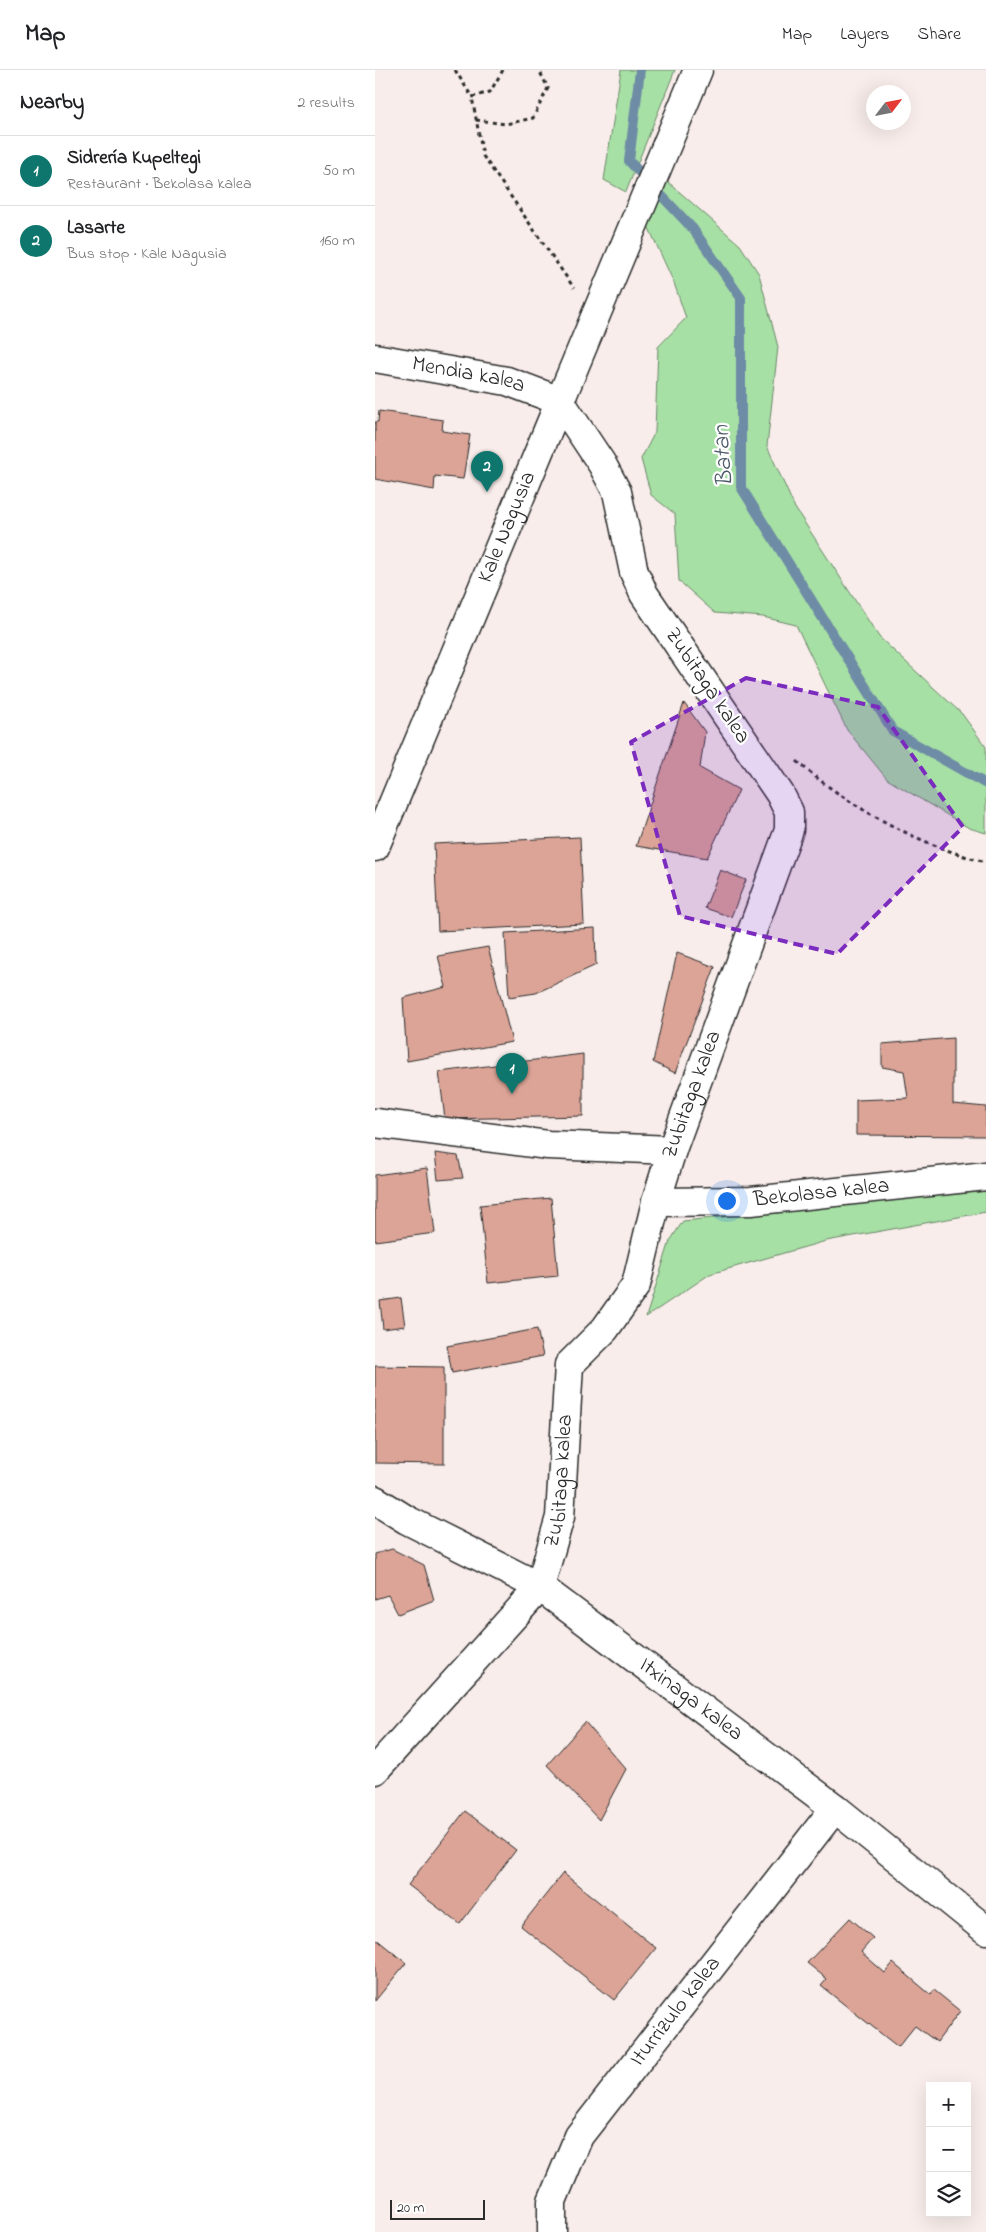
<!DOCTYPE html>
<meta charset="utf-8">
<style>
body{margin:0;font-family:"Indie Flower",sans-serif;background:#f2f2f2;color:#202124}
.controls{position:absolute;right:15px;bottom:15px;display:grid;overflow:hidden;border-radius:0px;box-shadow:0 5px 20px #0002}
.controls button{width:45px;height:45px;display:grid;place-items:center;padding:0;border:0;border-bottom:1px solid #e0e0e0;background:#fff;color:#202124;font:25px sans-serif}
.compass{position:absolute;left:491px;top:15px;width:45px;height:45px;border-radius:50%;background:#fff;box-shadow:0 5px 20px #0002;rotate:58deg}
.scale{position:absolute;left:15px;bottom:12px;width:95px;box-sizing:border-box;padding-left:5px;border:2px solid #2b2b2b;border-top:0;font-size:14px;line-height:18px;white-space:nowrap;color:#2b2b2b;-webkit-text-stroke:4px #fff;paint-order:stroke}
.you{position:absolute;left:351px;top:1130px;width:18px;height:18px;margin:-12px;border:4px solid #fff;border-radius:50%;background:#1a73e8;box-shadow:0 0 0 8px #1a73e833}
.badge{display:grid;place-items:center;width:32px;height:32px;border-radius:50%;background:#0f766e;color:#fff;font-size:16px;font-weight:700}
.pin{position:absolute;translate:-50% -41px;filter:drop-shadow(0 1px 2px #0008)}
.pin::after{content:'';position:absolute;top:26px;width:18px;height:15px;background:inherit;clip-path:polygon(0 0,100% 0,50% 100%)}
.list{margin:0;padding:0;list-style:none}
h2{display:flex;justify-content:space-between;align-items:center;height:65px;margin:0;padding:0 20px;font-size:21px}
h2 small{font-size:16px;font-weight:400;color:#757577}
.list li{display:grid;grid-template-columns:32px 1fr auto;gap:15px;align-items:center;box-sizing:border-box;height:70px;padding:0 20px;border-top:1px solid #e0e0e0}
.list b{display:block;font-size:19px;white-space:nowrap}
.list p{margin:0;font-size:16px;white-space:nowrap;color:#757577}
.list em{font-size:16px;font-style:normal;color:#757577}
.icon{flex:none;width:28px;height:28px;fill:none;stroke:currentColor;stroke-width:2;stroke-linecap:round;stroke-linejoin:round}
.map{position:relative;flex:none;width:611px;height:2162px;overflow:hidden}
header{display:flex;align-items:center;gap:30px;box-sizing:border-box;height:70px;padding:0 25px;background:#fff;border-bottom:1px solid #e0e0e0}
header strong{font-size:24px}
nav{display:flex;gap:28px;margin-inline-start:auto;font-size:18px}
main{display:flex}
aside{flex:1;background:#fff}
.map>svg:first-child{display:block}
.green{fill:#a7e0a5;stroke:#698668}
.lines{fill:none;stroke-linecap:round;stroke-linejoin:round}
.stream{stroke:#6e8ca5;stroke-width:10}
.building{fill:#dca497;stroke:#2b2b2b}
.street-casing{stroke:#2b2b2b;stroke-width:31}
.secondary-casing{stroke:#2b2b2b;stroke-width:31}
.path{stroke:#2b2b2b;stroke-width:3;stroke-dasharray:4 4;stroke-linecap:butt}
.street{stroke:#fff;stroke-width:28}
.secondary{stroke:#fff;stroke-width:28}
.marked{fill:#7b2cbf;fill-opacity:0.2;stroke:#7b2cbf;stroke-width:4;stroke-dasharray:10 6;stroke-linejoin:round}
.labels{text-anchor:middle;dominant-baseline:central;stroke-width:4.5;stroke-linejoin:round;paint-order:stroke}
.street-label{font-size:22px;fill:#2b2b2b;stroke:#fff}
.water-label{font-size:24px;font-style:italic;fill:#4d5b68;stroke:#fff}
</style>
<header>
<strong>Map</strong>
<nav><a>Map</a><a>Layers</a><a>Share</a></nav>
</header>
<main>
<aside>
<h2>Nearby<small>2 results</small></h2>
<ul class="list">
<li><span class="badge">1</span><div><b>Sidrería Kupeltegi</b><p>Restaurant · Bekolasa kalea</p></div><em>50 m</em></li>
<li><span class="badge">2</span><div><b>Lasarte</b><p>Bus stop · Kale Nagusia</p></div><em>160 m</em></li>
</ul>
</aside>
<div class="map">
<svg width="611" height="2162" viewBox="0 0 611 2162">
<rect width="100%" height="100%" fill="#f8edea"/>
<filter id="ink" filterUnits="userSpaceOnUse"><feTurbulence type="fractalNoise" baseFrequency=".02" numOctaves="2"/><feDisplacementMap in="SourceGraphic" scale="10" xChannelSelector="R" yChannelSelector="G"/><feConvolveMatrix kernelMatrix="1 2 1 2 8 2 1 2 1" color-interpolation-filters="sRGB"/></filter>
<g filter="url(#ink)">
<path class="green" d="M246,0H300L251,122L229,110Z
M292,111L365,175L384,204L403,277L392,376L420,438L504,567L587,644L611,677V763L594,758L512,709L472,660L421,555L388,547L340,543L304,511L300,444L276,425L266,389L280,362L283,277L311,248L299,213L273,156Z
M611,1121V1142L451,1171L335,1204L271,1247L295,1171L308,1151Z"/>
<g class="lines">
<path class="stream" d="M265,0L254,91L318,159L366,228V417L518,661L611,714"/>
</g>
<path class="building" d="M4,341L68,350L67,361L95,365L88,409L60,406L59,420L0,409V352H3Z
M309,633L330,662L325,698L364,720L332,788L261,776Z
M205,767L209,854L63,861L59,774Z
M345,800L371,810L356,847L330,838Z
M220,858L221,895L161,923L134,927L130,863Z
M113,877L137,972L32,991L28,928L71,917L63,886Z
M302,883L340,897L300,1003L278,992Z
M578,968V1034L611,1037V1066L481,1065V1030L533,1028L529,1001L507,997V974Z
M208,984V1046L70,1049L64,1002Z
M60,1083L83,1086L88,1108L63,1110Z
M52,1098L60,1163L0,1171V1105Z
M176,1128L183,1206L113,1213L105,1135Z
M26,1228L30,1256L8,1259L5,1231Z
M162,1259L168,1286L77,1303L72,1276Z
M0,1296L69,1297V1394L0,1393Z
M17,1479L49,1495L59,1530L23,1544L13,1525L0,1529V1484Z
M210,1652L251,1699L224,1750L172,1695Z
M90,1741L141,1780L85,1854L33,1815Z
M188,1803L281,1878L239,1930L146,1856Z
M475,1848L498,1868L486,1882L510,1903L518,1893L556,1925L559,1920L585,1941L562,1972L540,1956L523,1977L446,1916L452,1909L432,1893Z
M0,1868L31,1893L0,1931Z"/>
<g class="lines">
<g class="street-casing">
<g id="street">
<path id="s1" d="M0,288L132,311L185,331"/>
<path id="s2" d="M0,777L185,331"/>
<path d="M0,1053L173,1075L297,1080"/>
<path id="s3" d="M281,1132L376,1131L611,1106"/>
<path id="s4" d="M0,1430L32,1450L165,1517L460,1738L611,1860"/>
<path id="s5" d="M0,1700L165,1517L185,1447L194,1295L230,1259L261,1215L281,1132L297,1080L414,760V742L405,724L269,524L259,502L242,422L227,394L185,331"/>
<path id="s6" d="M177,2162V2131L204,2066L460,1738"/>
</g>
</g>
<g class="secondary-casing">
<path id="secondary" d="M185,331L323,0"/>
</g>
<path class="path" d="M80,0L97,27
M128,0L115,22L97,27L108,86L199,218
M101,50L131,54L158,48L173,18L164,0
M422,691C470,735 548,777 611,792"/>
<use href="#street" class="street"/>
<use href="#secondary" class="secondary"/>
</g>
</g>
<path class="marked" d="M371,608L503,637L588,757L462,884L305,846L256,672Z"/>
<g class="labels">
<g class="street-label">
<text stroke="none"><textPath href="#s1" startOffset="95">Mendia kalea</textPath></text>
<text stroke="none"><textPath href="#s2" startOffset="346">Kale Nagusia</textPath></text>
<text transform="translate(332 616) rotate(56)">Zubitaga kalea</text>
<text stroke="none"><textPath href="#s5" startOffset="775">Zubitaga kalea</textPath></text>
<text stroke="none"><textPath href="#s3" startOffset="166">Bekolasa kalea</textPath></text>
<text stroke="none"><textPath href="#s5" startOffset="355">Zubitaga kalea</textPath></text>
<text stroke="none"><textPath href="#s4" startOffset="375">Itxinaga kalea</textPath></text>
<text stroke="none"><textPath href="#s6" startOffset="259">Iturrizulo kalea</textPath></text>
</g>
<g class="water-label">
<text transform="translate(349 386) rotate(-94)">Batan</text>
</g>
</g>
</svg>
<div class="controls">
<button>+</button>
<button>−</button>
<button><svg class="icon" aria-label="layers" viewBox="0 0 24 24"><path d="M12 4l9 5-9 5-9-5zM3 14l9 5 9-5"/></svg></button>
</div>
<svg class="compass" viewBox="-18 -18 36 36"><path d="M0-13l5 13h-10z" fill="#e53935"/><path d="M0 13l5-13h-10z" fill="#757577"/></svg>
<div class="scale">20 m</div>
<div class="you"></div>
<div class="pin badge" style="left:137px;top:1024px">1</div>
<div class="pin badge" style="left:112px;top:422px">2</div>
</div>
</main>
